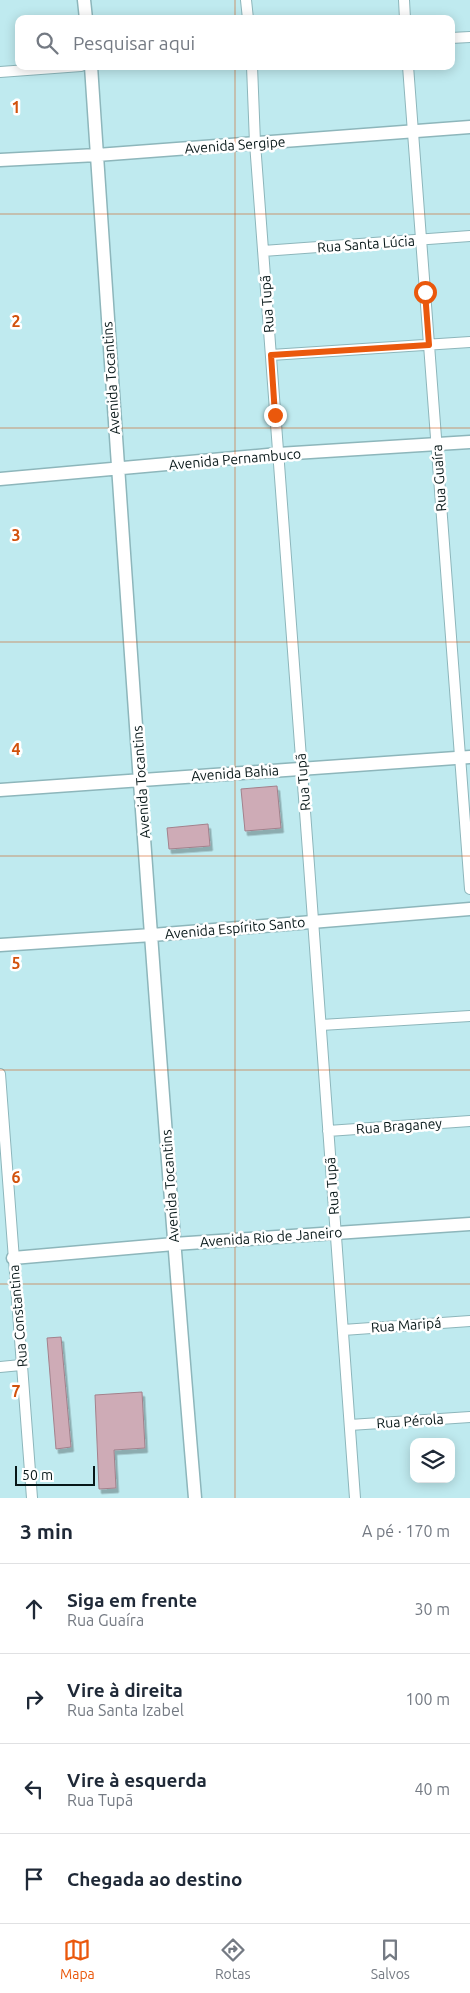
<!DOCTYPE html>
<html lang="pt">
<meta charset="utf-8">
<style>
body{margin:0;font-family:Ubuntu,sans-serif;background:#f2f2f3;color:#1f2937}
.controls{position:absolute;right:15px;bottom:15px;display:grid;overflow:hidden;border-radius:10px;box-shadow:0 2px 12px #0003}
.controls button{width:45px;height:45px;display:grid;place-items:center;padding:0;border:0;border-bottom:1px solid #e0e1e3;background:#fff;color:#1f2937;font:25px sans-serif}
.scale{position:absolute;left:15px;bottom:12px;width:80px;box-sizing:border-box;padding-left:5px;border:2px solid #071718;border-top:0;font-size:14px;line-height:18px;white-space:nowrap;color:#071718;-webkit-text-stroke:4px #fff;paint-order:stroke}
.stop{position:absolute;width:15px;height:15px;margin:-11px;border:4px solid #ea580c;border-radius:50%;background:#fff}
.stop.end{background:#ea580c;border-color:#fff;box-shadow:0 1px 5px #0008}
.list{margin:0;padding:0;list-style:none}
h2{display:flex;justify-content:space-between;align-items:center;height:65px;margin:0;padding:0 20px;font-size:21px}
h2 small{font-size:16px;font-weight:400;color:#747a83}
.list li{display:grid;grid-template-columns:32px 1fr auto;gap:15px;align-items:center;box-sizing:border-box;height:90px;padding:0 20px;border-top:1px solid #e0e1e3}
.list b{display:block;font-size:19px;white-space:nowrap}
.list p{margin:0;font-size:16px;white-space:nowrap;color:#747a83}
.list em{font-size:16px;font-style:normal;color:#747a83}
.icon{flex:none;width:28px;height:28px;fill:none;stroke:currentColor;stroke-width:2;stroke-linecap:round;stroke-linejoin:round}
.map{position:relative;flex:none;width:470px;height:1498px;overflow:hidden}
.search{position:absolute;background:#fff;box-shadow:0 2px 12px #0003;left:15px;right:15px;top:15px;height:55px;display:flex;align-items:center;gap:12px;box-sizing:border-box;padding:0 18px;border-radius:10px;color:#747a83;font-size:19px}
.sheet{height:425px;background:#fff}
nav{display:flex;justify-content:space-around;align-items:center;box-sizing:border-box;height:70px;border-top:1px solid #e0e1e3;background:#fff;font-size:14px;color:#747a83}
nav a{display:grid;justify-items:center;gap:2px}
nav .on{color:#ea580c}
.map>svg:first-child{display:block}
.building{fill:#ceabb6;stroke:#a3818c;filter:url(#shadow)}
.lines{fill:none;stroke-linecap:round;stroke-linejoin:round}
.minor-casing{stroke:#8db6bb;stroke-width:12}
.tertiary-casing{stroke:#8db6bb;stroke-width:15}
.minor{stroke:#fff;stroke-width:10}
.tertiary{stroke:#fff;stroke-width:12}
.route{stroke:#ea580c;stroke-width:6}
.grid{fill:none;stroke:#d2520d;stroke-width:1;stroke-opacity:0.55}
.labels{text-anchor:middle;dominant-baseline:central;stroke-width:5;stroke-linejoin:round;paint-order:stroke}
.street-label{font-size:14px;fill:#071718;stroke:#fff}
.grid-label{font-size:16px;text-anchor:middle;font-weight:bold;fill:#d2520d;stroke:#fff;stroke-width:5;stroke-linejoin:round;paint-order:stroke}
</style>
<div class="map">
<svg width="470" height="1498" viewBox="0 0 470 1498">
<defs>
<filter id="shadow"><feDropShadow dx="2.5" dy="4.5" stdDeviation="0" flood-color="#0004"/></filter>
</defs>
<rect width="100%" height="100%" fill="#bfeaef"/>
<path class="building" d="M277,786L281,828L245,831L241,789Z
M208,824L210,846L169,849L167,828Z
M61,1337L71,1447L56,1449L47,1338Z
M142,1392L145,1448L114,1450L116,1488L99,1489L95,1395Z"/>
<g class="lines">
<g class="minor-casing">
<path id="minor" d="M246,0L248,19
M404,0L405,19
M451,38L470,37
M252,66L255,143C290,595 322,1046 355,1498
M408,66L470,889
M0,72L81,66
M263,251L470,236
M271,355L470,342
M321,1025L470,1016
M0,1074L32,1498
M328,1131L470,1121
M343,1330L470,1321
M0,1367L21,1365
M350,1425L470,1417"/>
</g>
<g class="tertiary-casing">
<path id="tertiary" d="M84,0L86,19
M91,66C123,544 155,1021 195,1498
M0,160L97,155L470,127
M0,479L278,454L470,442
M0,790L470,757
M0,945L152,935L470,909
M13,1258L174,1244L470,1224"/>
</g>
<use href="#minor" class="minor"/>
<use href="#tertiary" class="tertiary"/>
</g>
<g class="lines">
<path class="route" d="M275,415L271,355L429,345L425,292"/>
</g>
<path class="grid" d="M235,0V19M235,66V1498M0,214H470M0,428H470M0,642H470M0,856H470M0,1070H470M0,1284H470"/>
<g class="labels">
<g class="street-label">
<text transform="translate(235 145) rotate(-4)">Avenida Sergipe</text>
<text transform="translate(366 244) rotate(-4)">Rua Santa Lúcia</text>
<text transform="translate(267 304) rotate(-94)">Rua Tupã</text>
<text transform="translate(111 378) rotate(-94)">Avenida Tocantins</text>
<text transform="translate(235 459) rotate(-5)">Avenida Pernambuco</text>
<text transform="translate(439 478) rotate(-94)">Rua Guaíra</text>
<text transform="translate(235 773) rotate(-4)">Avenida Bahia</text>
<text transform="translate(141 782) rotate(-94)">Avenida Tocantins</text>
<text transform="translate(303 782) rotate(-95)">Rua Tupã</text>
<text transform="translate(235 928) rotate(-5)">Avenida Espírito Santo</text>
<text transform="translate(399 1126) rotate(-4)">Rua Braganey</text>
<text transform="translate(170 1186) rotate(-94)">Avenida Tocantins</text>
<text transform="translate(332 1186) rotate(-94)">Rua Tupã</text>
<text transform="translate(271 1237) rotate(-4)">Avenida Rio de Janeiro</text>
<text transform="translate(18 1316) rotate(-95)">Rua Constantina</text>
<text transform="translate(406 1325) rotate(-4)">Rua Maripá</text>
<text transform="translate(410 1421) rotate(-4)">Rua Pérola</text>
</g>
</g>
<g class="grid-label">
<text x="16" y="113">1</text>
<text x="16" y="327">2</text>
<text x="16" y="541">3</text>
<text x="16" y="755">4</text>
<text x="16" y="969">5</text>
<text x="16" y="1183">6</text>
<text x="16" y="1397">7</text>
</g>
</svg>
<div class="controls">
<button><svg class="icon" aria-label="layers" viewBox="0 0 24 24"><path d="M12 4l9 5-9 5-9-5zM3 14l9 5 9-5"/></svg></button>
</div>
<div class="scale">50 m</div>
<div class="stop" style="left:425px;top:292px"></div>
<div class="stop end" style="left:275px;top:415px"></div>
<div class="search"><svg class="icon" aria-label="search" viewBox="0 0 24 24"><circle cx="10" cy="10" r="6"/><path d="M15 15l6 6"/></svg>Pesquisar aqui</div>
</div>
<section class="sheet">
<h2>3 min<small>A pé · 170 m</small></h2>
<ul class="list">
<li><svg class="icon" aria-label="ahead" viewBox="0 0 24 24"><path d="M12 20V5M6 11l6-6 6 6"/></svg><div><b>Siga em frente</b><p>Rua Guaíra</p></div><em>30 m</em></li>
<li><svg class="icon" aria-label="right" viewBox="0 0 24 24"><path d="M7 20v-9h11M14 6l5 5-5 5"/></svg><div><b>Vire à direita</b><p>Rua Santa Izabel</p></div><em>100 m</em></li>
<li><svg class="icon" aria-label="left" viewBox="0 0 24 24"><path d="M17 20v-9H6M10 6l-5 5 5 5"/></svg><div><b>Vire à esquerda</b><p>Rua Tupã</p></div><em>40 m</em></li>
<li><svg class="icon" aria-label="arrive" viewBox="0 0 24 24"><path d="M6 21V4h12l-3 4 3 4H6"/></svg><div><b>Chegada ao destino</b></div></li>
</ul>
</section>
<nav>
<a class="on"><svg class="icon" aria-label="map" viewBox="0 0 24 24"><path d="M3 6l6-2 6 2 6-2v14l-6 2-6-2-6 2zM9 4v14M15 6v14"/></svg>Mapa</a>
<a><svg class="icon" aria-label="directions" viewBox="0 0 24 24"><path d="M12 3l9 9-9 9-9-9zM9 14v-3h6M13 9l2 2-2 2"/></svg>Rotas</a>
<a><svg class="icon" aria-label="saved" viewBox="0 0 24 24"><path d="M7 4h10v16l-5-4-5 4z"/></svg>Salvos</a>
</nav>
